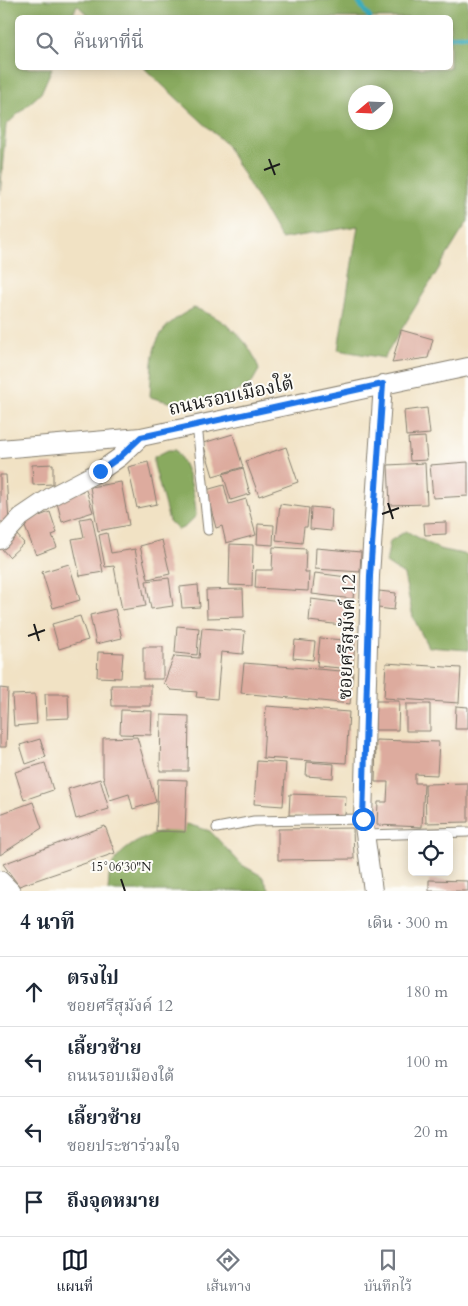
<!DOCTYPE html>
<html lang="th">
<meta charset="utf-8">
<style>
body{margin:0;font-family:Cardo,"Noto Serif Thai",serif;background:#f2f2f3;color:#1f2937}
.controls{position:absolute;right:15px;bottom:15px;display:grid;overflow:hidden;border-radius:8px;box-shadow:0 2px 12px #0003}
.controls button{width:45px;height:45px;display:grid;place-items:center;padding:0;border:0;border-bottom:1px solid #e0e1e3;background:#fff;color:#1f2937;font:25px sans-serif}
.compass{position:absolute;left:348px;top:85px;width:45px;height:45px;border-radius:50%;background:#fff;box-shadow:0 2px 12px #0003;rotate:251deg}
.stop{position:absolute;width:15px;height:15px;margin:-11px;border:4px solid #1a73e8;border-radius:50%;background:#fff}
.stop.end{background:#1a73e8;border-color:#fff;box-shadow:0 1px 5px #0008}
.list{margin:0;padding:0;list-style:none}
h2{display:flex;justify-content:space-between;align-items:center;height:65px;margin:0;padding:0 20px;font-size:21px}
h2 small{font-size:16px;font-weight:400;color:#747a83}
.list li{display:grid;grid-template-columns:32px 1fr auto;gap:15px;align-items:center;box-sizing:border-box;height:70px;padding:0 20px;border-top:1px solid #e0e1e3}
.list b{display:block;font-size:19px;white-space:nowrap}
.list p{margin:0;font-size:16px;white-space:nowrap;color:#747a83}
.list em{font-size:16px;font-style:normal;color:#747a83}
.icon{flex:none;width:28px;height:28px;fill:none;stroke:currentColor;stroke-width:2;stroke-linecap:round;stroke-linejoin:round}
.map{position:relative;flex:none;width:468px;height:891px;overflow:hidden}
.search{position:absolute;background:#fff;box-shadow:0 2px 12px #0003;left:15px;right:15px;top:15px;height:55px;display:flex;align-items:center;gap:12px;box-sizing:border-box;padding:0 18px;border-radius:8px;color:#747a83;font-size:19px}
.sheet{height:345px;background:#fff}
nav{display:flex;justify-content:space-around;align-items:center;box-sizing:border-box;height:70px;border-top:1px solid #e0e1e3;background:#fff;font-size:14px;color:#747a83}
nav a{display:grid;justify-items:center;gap:2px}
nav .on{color:#111827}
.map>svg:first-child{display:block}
.forest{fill:#89aa5f;stroke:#52633e;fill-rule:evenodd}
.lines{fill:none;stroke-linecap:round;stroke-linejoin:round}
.stream{stroke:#3eadbc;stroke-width:5}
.building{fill:#ddab9e}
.service-casing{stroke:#867f70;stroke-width:11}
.minor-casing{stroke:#867f70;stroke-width:20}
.service{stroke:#fff;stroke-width:9}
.minor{stroke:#fff;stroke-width:18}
.route{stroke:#1a73e8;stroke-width:6}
.ticks{fill:none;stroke:#1c1c1c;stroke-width:2}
.labels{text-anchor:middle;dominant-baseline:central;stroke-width:4;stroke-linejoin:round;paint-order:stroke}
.street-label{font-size:19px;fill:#1c1c1c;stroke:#fdfcf7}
.ticks-label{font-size:12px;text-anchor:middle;fill:#1c1c1c;stroke:#fdfcf7;stroke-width:4;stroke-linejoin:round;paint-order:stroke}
</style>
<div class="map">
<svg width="468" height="891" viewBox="0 0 468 891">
<rect width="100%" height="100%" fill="#fdfcf7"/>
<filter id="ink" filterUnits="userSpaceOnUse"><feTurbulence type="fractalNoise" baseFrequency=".02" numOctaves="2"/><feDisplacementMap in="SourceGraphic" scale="10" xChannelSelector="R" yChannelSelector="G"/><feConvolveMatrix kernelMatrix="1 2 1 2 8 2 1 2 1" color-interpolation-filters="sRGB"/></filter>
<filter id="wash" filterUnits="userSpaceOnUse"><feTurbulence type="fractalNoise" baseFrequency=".0096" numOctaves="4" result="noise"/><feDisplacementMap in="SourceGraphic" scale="20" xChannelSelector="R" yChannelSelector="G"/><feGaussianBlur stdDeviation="1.12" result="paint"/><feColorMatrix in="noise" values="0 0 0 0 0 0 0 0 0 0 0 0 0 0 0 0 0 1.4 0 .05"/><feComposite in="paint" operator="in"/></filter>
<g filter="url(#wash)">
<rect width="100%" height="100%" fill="#f1e2c4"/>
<path class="forest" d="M0,0H468V221L384,358L338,350L358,226L281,239L225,143L144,68H450V18H91L77,5L72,17L18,18V68H52L41,93L6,125L0,194ZM356,92H386V122H356Z
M194,308C223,317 251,340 259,370L251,384L237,392L176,404L150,397C153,352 148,331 194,308Z
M168,450H176C188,468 196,495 196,516L185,527L178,530L169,521L154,465V457Z
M406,531L439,549L468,555V650L428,647L413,617L404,575L386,563L390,541Z
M187,824L210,831L242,865L262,876L270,891H108C109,882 108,872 113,864C127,839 162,832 187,824Z"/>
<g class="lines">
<path class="stream" d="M357,0L370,18
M450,37L468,35"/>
</g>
<g id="blocks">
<path class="building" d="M401,330L433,339L428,358L392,363Z
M427,408L430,434L406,436L404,411Z
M233,434L243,467L213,476L203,443Z
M425,437L427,460L410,461L408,438Z
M286,447L298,482L259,496L246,461Z
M148,462L157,504L137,508L128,467Z
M468,462V496L433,498L430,465Z
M425,463L427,504L390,505L388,465Z
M53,464V484L33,485L32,465Z
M243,468L250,494L231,500L223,474Z
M0,475H6L9,522H0Z
M121,482L129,525L98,531L90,487Z
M224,485L229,504L246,499L256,535L226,543L222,526L216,528L206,490Z
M86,490L93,512L62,522L56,499Z
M280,504L309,508L307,527H304L302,543L276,540Z
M311,507L332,509L331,531L310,529Z
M50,512L57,533L52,535L57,547L36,555L23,522Z
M92,517L103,572L80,576L72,539L84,537L80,519Z
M446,522V534L425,535L424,523Z
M258,524L274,525L273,545L257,544Z
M107,533L111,553L135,549L146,606L122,610L114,566L105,567L99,535Z
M16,534L24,543L9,557L1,548Z
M162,540L170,574L148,579L140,546Z
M230,544L253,545L252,586L229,585Z
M273,547L306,549L305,572H309L308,591L255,588L256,570H272Z
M316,548L361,552L360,572L315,569Z
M69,564L80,600L53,608L42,572Z
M315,573L355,578L353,599L312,594Z
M169,578L173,606L151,609L146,581Z
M198,585L200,607L182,608L180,587Z
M243,589L244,617L207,618L206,590Z
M379,591L396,593L394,610L378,608Z
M311,599L351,604L349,626L309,621Z
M115,609L122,638L96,644L90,615Z
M80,616L88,640L59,649L52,624Z
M177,626L199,628L197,655L175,653Z
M202,628L245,631L243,654L221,652L217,699L196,697L197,692L171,690L164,683L174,656L199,658Z
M320,638L355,641L353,669L317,666Z
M295,640L315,642L313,660L293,658Z
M143,647H163V679H143Z
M98,652L123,653L121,678L97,677Z
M244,663L353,672L350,704L241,693Z
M386,663L461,668L459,703L384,698Z
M111,685H151V706H112Z
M0,688L8,689L6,747H0Z
M35,694L37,724L14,726L12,695Z
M45,694H68L69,718L46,719Z
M376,701H399L398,730H375Z
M406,704H430V731H406Z
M266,706L349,712L346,763L263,758Z
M456,706L468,707V729H455Z
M121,710L152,711L151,735L120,734Z
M161,715L189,716L188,771H160Z
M137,737L156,802L133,809L129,794L110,800L103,776V738Z
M40,739L46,757L26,764L20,745Z
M376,740L439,742L437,775L415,774V783H424L422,827L377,825L378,802H387L388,782H375Z
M257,761L286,763L283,806L254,804Z
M307,762L334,764L333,778L306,776Z
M45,763L53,790L24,800L15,772Z
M100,779L109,809L76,819L68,789Z
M158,779L187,780L185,832L156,831Z
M468,783V822L426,823L425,784Z
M290,794L346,796L345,817L289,815Z
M33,802L42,828L0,855V814Z
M105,826L115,853L19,886L3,864Z
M353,828L354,859L278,860V829Z
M429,880L468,881V891H429Z"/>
</g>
</g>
<g filter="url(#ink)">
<use href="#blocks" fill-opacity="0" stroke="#867f70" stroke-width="1"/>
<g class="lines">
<g class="service-casing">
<path id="service" d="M197,425L208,530
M217,828L254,821L363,819
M366,835L468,832"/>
</g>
<g class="minor-casing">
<path id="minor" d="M0,449L141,437L468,367
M0,540L21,517L52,496L100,471L120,457L141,437
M0,880L11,891
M373,891L363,819L370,576L383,384"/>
</g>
<use href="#service" class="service"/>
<use href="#minor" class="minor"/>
</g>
</g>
<g class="lines" filter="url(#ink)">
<path class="route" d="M100,471L120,457L141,437L383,384L370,576L363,819"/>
</g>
<path class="ticks" d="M269,159L275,175M264,170L280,164M388,503L393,519M382,514L399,508M34,624L39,641M28,636L45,630M121,879L125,891"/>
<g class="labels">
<g class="street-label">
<text transform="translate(231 396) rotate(-12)">ถนนรอบเมืองใต้</text>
<text transform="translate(347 637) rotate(-88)">ซอยศรีสุมังค์ 12</text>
</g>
</g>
<g class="ticks-label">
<text x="121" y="871">15°06'30"N</text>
</g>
</svg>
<div class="controls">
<button><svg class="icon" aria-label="locate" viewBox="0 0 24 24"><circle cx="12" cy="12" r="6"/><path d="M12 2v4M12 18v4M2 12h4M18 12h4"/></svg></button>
</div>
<svg class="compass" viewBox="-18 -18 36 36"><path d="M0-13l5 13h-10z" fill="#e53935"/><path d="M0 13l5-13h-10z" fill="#747a83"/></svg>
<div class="stop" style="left:363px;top:819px"></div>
<div class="stop end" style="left:100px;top:471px"></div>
<div class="search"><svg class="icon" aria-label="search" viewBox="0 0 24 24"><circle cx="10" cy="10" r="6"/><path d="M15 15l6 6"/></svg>ค้นหาที่นี่</div>
</div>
<section class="sheet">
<h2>4 นาที<small>เดิน · 300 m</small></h2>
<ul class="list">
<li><svg class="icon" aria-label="ahead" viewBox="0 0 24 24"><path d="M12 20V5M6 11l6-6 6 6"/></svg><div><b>ตรงไป</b><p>ซอยศรีสุมังค์ 12</p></div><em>180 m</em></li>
<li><svg class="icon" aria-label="left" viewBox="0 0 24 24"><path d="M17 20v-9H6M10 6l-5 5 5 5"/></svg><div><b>เลี้ยวซ้าย</b><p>ถนนรอบเมืองใต้</p></div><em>100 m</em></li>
<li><svg class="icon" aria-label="left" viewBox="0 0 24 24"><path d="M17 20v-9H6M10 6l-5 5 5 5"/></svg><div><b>เลี้ยวซ้าย</b><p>ซอยประชาร่วมใจ</p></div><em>20 m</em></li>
<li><svg class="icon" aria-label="arrive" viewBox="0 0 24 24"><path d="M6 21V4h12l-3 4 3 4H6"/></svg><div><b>ถึงจุดหมาย</b></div></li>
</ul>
</section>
<nav>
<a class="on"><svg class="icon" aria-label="map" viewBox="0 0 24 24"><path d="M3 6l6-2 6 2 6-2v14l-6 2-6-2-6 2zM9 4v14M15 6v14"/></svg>แผนที่</a>
<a><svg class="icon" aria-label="directions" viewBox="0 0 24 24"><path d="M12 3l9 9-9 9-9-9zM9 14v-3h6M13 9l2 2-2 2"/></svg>เส้นทาง</a>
<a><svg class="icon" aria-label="saved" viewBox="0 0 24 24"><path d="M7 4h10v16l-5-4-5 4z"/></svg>บันทึกไว้</a>
</nav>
